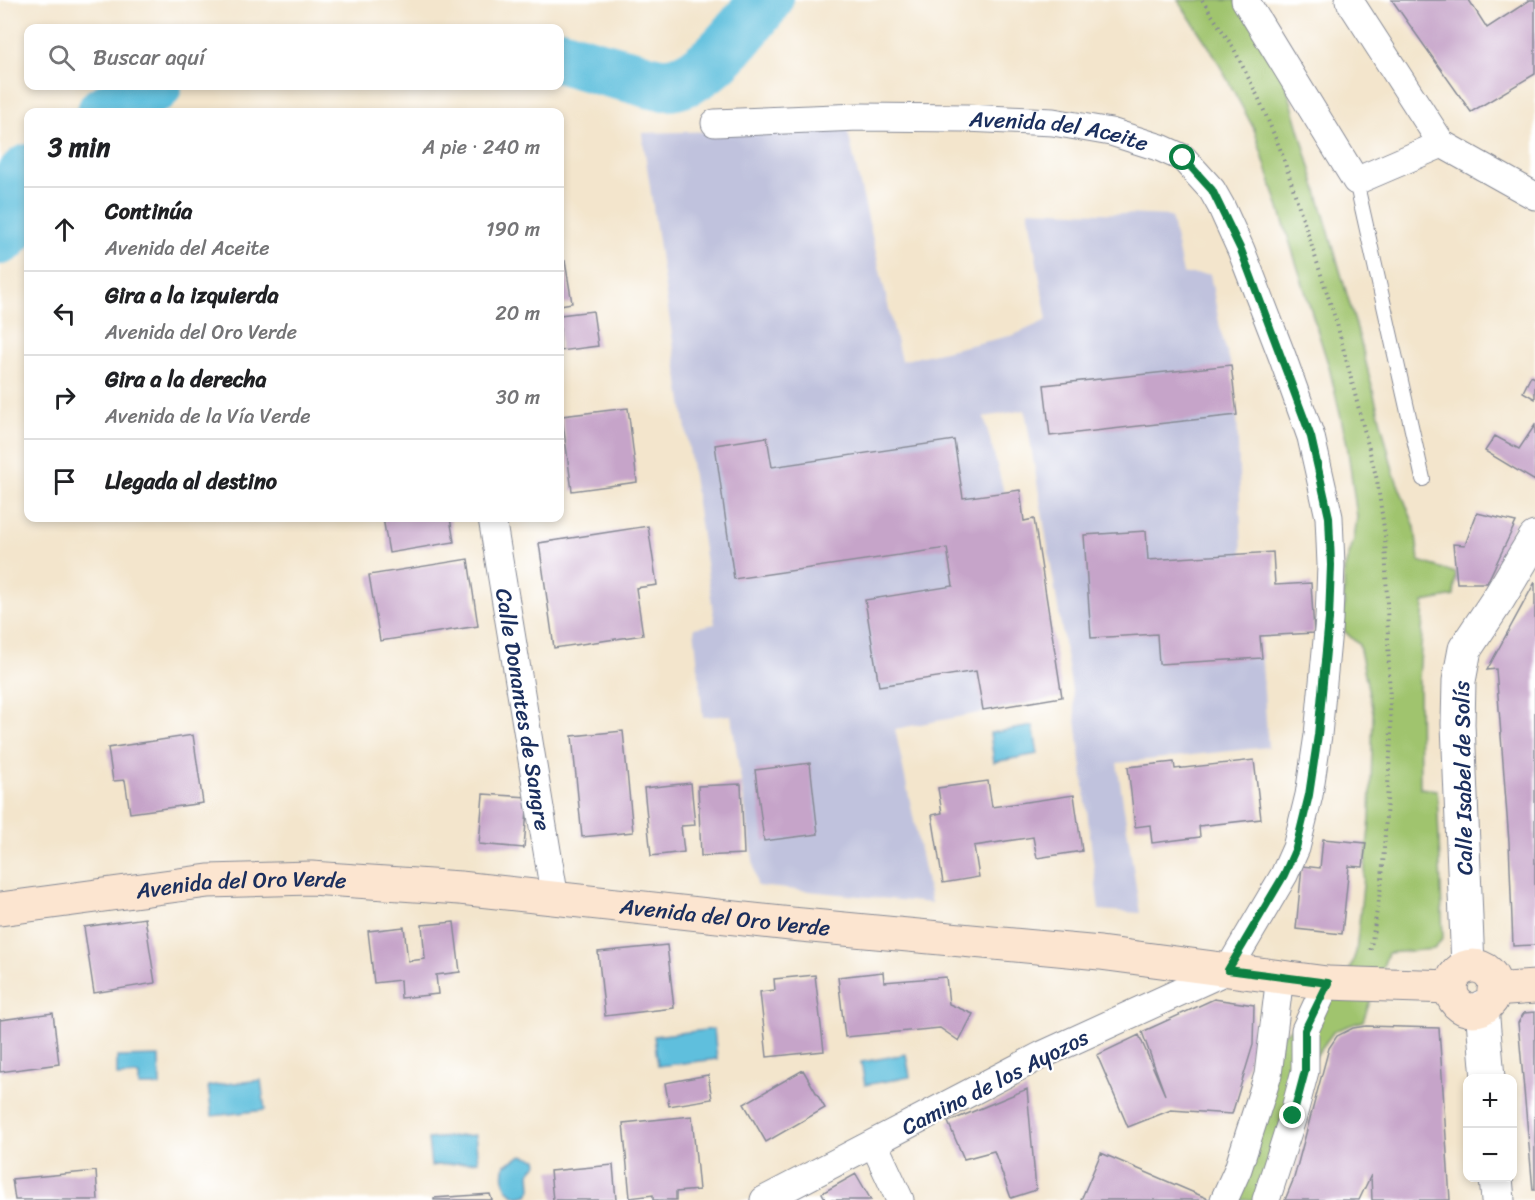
<!DOCTYPE html>
<html lang="es">
<meta charset="utf-8">
<style>
body{margin:0;font-family:Sriracha,sans-serif;background:#f2f2f2;color:#202124}
.controls{position:absolute;right:18px;bottom:18px;display:grid;overflow:hidden;border-radius:12px;box-shadow:0 3px 9px #0003}
.controls button{width:54px;height:54px;display:grid;place-items:center;padding:0;border:0;border-bottom:2px solid #e0e0e0;background:#fff;color:#202124;font:30px sans-serif}
.stop{position:absolute;width:18px;height:18px;margin:-14px;border:4px solid #0b8043;border-radius:50%;background:#fff}
.stop.end{background:#0b8043;border-color:#fff;box-shadow:0 2px 6px #0008}
.list{margin:0;padding:0;list-style:none}
h2{display:flex;justify-content:space-between;align-items:center;height:78px;margin:0;padding:0 24px;font-size:26px}
h2 small{font-size:20px;font-weight:400;color:#757577}
.list li{display:grid;grid-template-columns:39px 1fr auto;gap:18px;align-items:center;box-sizing:border-box;height:84px;padding:0 24px;border-top:2px solid #e0e0e0}
.list b{display:block;font-size:22px;white-space:nowrap}
.list p{margin:0;font-size:20px;white-space:nowrap;color:#757577}
.list em{font-size:20px;font-style:normal;color:#757577}
.icon{flex:none;width:33px;height:33px;fill:none;stroke:currentColor;stroke-width:2;stroke-linecap:round;stroke-linejoin:round}
.map{position:relative;flex:none;width:1535px;height:1200px;overflow:hidden}
.search{position:absolute;background:#fff;box-shadow:0 3px 9px #0003;left:24px;top:24px;width:540px;height:66px;display:flex;align-items:center;gap:15px;box-sizing:border-box;padding:0 21px;border-radius:12px;color:#757577;font-size:22px}
.panel{position:absolute;background:#fff;box-shadow:0 3px 9px #0003;left:24px;top:108px;width:540px;height:414px;border-radius:12px}
.map>svg:first-child{display:block}
.industrial{fill:#c0c2dd}
.green{fill:#a0c46e;stroke:#5e7a66;stroke-width:1.5}
.water{fill:#5fbfdd;stroke:#3d779e;stroke-width:1.5}
.lines{fill:none;stroke-linecap:round;stroke-linejoin:round}
.river{stroke:#5fbfdd;stroke-width:54}
.building{fill:#c6a4c9}
.service-casing{stroke:#878a95;stroke-width:16}
.minor-casing{stroke:#878a95;stroke-width:29}
.tertiary-casing{stroke:#878a95;stroke-width:35}
.secondary-casing{stroke:#878a95;stroke-width:35}
.path{stroke:#878a95;stroke-width:4;stroke-dasharray:1.5 4.5;stroke-linecap:butt}
.service{stroke:#fff;stroke-width:14}
.minor{stroke:#fff;stroke-width:27}
.tertiary{stroke:#fff;stroke-width:33}
.secondary{stroke:#fce5d0;stroke-width:33}
.route{stroke:#0b8043;stroke-width:8}
.labels{text-anchor:middle;dominant-baseline:central;stroke-width:4.5;stroke-linejoin:round;paint-order:stroke}
.street-label{font-size:22px;fill:#1b2f5e;stroke:#fff}
</style>
<div class="map">
<svg width="1535" height="1200" viewBox="0 0 1535 1200">
<rect width="100%" height="100%" fill="#fff"/>
<filter id="ink" filterUnits="userSpaceOnUse"><feTurbulence type="fractalNoise" baseFrequency=".0167" numOctaves="2"/><feDisplacementMap in="SourceGraphic" scale="12" xChannelSelector="R" yChannelSelector="G"/><feConvolveMatrix kernelMatrix="1 2 1 2 8 2 1 2 1" color-interpolation-filters="sRGB"/></filter>
<filter id="wash" filterUnits="userSpaceOnUse"><feTurbulence type="fractalNoise" baseFrequency=".008" numOctaves="4" result="noise"/><feDisplacementMap in="SourceGraphic" scale="24" xChannelSelector="R" yChannelSelector="G"/><feGaussianBlur stdDeviation="1.35" result="paint"/><feColorMatrix in="noise" values="0 0 0 0 0 0 0 0 0 0 0 0 0 0 0 0 0 1.4 0 .05"/><feComposite in="paint" operator="in"/></filter>
<g filter="url(#wash)">
<rect width="100%" height="100%" fill="#f3e5cc"/>
<path class="industrial" d="M847,128L901,361L1014,335L1047,320L1028,210L1171,216L1183,274H1210L1221,333L1231,365L1237,415L1242,554L1273,552L1276,585L1311,583L1314,633L1260,637L1268,747L1117,763L1140,913L1099,910L1074,703L1025,410L984,417L1004,492L1020,490L1024,521L1034,519L1062,697L895,729L931,903L757,886L731,715L703,717L694,628L715,624L642,133Z"/>
<path class="green" d="M1178,0H1235L1282,70L1361,343L1394,474L1415,527L1419,561L1456,573L1454,596L1424,602L1419,680L1420,788L1437,790L1443,938L1434,949L1388,953L1363,1021L1334,1031L1305,1071L1266,1200H1231L1282,1035L1343,990L1356,952L1370,819L1373,713L1359,645L1344,631V570L1354,539L1357,517L1347,444L1329,367L1254,129L1213,53Z"/>
<path class="water" d="M1033,726L1038,754L994,762L990,733Z
M714,1029L717,1059L658,1066L654,1036Z
M906,1054L910,1077L865,1085L861,1062Z
M159,1056L160,1086H139V1075L117,1076V1057Z
M261,1080L265,1110L212,1116L208,1086Z
M475,1135L478,1161L431,1166L428,1139Z
M522,1155L537,1159L538,1163L530,1172L531,1189L528,1195L519,1197C505,1193 501,1179 505,1165Z"/>
<g class="lines">
<path class="river" d="M560,56C585,64 609,71 635,77C644,80 653,83 662,84C703,87 743,28 766,0
M104,112L155,86
M0,238C24,223 5,187 28,171"/>
</g>
<g id="blocks">
<path class="building" d="M1392,0H1469L1487,28L1530,0H1535V74L1471,112Z
M565,261L572,303L560,305V262Z
M593,311L598,346L560,351V315Z
M1231,365L1237,415L1050,436L1044,385Z
M1531,376L1535,378V399L1523,392Z
M628,408L637,482L572,491L562,416Z
M1535,425V481L1485,451L1495,436L1519,449Z
M767,437L772,467L954,440L963,498L1020,490L1024,521L1034,519L1062,697L983,710L976,671L879,686L865,600L953,586L947,548L734,579L715,445Z
M1477,513L1516,522L1487,583H1457L1453,544L1465,545Z
M383,518H450L454,542L389,553Z
M648,526L657,585L636,588L643,635L554,648L539,543Z
M1146,531L1148,560L1273,552L1275,585L1311,583L1314,633L1260,636L1262,658L1159,664L1157,634L1091,638L1084,535Z
M468,559L478,626L380,641L369,575Z
M1535,582V945L1513,946L1509,842L1496,669L1487,670Z
M623,731L633,832L582,837L572,736Z
M193,735L203,803L130,813L125,780L113,781L108,748Z
M1254,760L1261,819L1199,826L1200,837L1152,843L1150,825L1135,827L1128,767L1174,762L1175,769Z
M810,763L818,834L764,841L755,770Z
M988,781L992,807L1074,795L1082,851L1037,858L1033,837L974,846L979,877L943,883L932,815L942,813L938,788Z
M691,783L695,825L681,826L684,852L651,856L644,788Z
M741,784L744,854L701,856L698,786Z
M483,794L528,797L524,848L479,844Z
M1323,839L1366,843L1363,867L1349,866L1342,934L1296,929L1302,866L1320,868Z
M145,918L155,983L94,993L84,927Z
M454,922L460,972L436,975L438,994L401,998L400,980L374,983L368,931L404,927L408,961L425,959L422,925Z
M667,945L674,1008L605,1016L598,952Z
M883,972L884,982L946,977L949,1004L973,1014L959,1041L940,1028L845,1037L838,977Z
M815,975L824,1051L767,1057L760,992L775,990L774,979Z
M1214,999L1254,1005L1253,1045L1232,1114L1171,1110L1128,1127L1097,1055L1139,1035L1165,1095L1142,1032Z
M1535,1012V1190H1533L1518,1023L1524,1013Z
M53,1013L59,1064L0,1072V1020Z
M1366,1026L1439,1028L1450,1200H1372L1371,1175L1359,1200H1285L1294,1178L1329,1048L1337,1036L1353,1028Z
M803,1070L825,1108L766,1142L744,1104Z
M708,1075L712,1099L669,1106L665,1083Z
M1027,1089L1036,1190L1011,1198L994,1151L964,1159L948,1122Z
M692,1116L699,1190L676,1192V1200H653V1195L630,1198L623,1123Z
M1101,1153L1211,1200H1081Z
M613,1165L616,1200H553L550,1171Z
M96,1171L98,1200H15L12,1179Z
M856,1174L871,1200H826L822,1193Z
M490,1194L492,1200H434V1198Z"/>
</g>
</g>
<g filter="url(#ink)">
<use href="#blocks" fill-opacity="0" stroke="#878a95" stroke-width="1.5"/>
<g class="lines">
<g class="service-casing">
<path id="service" d="M1356,181L1423,479"/>
</g>
<g class="minor-casing">
<g id="minor">
<path d="M1245,0L1356,181L1442,144"/>
<path d="M1349,0L1442,144L1535,196"/>
<path id="s1" d="M715,123L859,117L966,118L1053,122L1111,132L1161,148L1183,158L1212,190L1221,206L1241,250L1282,356L1311,437L1329,517L1331,565L1329,619L1318,735L1309,795L1296,848L1284,875L1228,970L1042,1055L764,1200"/>
<path id="s2" d="M492,518L555,899"/>
<path d="M874,1144L900,1200"/>
<path d="M1224,1200L1238,1169L1268,1075L1280,976"/>
<path d="M1266,1200L1293,1116L1305,1071V1030L1327,983"/>
</g>
</g>
<g class="tertiary-casing">
<path id="tertiary" d="M1468,966L1458,724L1459,681L1465,649L1499,598L1535,538
M1482,1007L1488,1078
M1496,1178L1498,1200"/>
</g>
<g class="secondary-casing">
<g id="secondary">
<path id="s3" d="M0,909L208,881L311,878L460,888L791,924L1100,953L1327,983L1451,987"/>
<circle cx="1473" cy="988" r="22"/>
<path d="M1494,990L1535,987"/>
</g>
</g>
<path class="path" d="M1202,0L1233,47L1259,99L1281,151L1337,324L1377,480L1385,535L1391,739L1382,880L1370,953"/>
<use href="#service" class="service"/>
<use href="#minor" class="minor"/>
<use href="#tertiary" class="tertiary"/>
<use href="#secondary" class="secondary"/>
</g>
</g>
<g class="lines" filter="url(#ink)">
<path class="route" d="M1183,158L1212,190L1241,250L1311,437L1329,517L1331,565L1329,619L1318,735L1309,795L1296,848L1284,875L1228,970L1328,983L1305,1030V1071L1293,1116"/>
</g>
<g class="labels">
<g class="street-label">
<text stroke="none"><textPath href="#s1" startOffset="345">Avenida del Aceite</textPath></text>
<text stroke="none"><textPath href="#s2" startOffset="194">Calle Donantes de Sangre</textPath></text>
<text transform="translate(1463 778) rotate(-91)">Calle Isabel de Solís</text>
<text stroke="none"><textPath href="#s3" startOffset="243">Avenida del Oro Verde</textPath></text>
<text stroke="none"><textPath href="#s3" startOffset="729">Avenida del Oro Verde</textPath></text>
<text transform="translate(995 1082) rotate(-27)">Camino de los Ayozos</text>
</g>
</g>
</svg>
<div class="controls">
<button>+</button>
<button>−</button>
</div>
<div class="stop" style="left:1183px;top:158px"></div>
<div class="stop end" style="left:1293px;top:1116px"></div>
<div class="search"><svg class="icon" aria-label="search" viewBox="0 0 24 24"><circle cx="10" cy="10" r="6"/><path d="M15 15l6 6"/></svg>Buscar aquí</div>
<section class="panel">
<h2>3 min<small>A pie · 240 m</small></h2>
<ul class="list">
<li><svg class="icon" aria-label="ahead" viewBox="0 0 24 24"><path d="M12 20V5M6 11l6-6 6 6"/></svg><div><b>Continúa</b><p>Avenida del Aceite</p></div><em>190 m</em></li>
<li><svg class="icon" aria-label="left" viewBox="0 0 24 24"><path d="M17 20v-9H6M10 6l-5 5 5 5"/></svg><div><b>Gira a la izquierda</b><p>Avenida del Oro Verde</p></div><em>20 m</em></li>
<li><svg class="icon" aria-label="right" viewBox="0 0 24 24"><path d="M7 20v-9h11M14 6l5 5-5 5"/></svg><div><b>Gira a la derecha</b><p>Avenida de la Vía Verde</p></div><em>30 m</em></li>
<li><svg class="icon" aria-label="arrive" viewBox="0 0 24 24"><path d="M6 21V4h12l-3 4 3 4H6"/></svg><div><b>Llegada al destino</b></div></li>
</ul>
</section>
</div>
